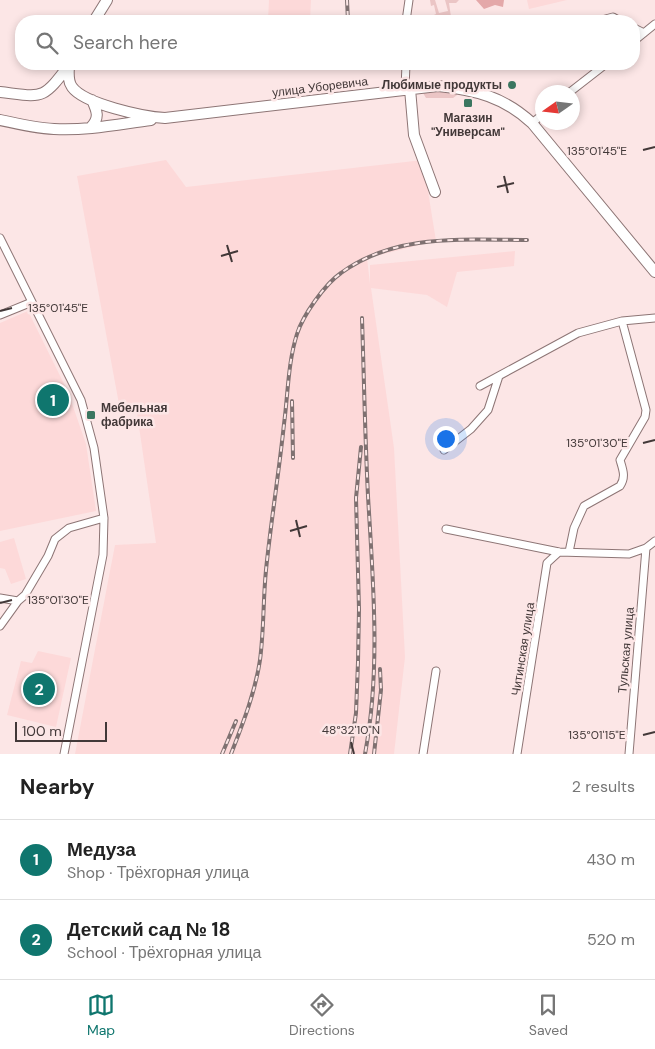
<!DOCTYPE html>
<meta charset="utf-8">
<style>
body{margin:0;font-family:"DM Sans",sans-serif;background:#f6f6f6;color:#222}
.compass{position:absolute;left:535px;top:85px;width:45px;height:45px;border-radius:50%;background:#fff;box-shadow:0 2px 8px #0003;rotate:256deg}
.scale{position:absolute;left:15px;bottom:12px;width:92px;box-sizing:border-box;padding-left:5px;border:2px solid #423838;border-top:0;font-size:14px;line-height:18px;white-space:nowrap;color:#423838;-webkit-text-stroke:4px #fce6e6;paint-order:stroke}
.you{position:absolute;left:445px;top:438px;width:18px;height:18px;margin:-12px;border:4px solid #fff;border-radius:50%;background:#1a73e8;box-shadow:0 0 0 8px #1a73e833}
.badge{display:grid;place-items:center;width:32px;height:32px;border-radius:50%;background:#0f766e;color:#fff;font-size:16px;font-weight:700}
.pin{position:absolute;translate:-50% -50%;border:2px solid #fff;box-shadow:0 1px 5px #0006}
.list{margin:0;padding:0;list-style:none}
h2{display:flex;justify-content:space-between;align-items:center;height:65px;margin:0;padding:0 20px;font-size:21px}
h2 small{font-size:16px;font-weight:400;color:#767676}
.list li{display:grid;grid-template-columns:32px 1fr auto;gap:15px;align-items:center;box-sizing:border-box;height:80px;padding:0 20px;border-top:1px solid #e0e0e0}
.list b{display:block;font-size:19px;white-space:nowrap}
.list p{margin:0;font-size:16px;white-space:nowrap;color:#767676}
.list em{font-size:16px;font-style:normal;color:#767676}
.icon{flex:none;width:28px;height:28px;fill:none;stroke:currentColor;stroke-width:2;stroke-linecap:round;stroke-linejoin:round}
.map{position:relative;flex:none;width:655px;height:754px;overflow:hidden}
.search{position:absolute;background:#fff;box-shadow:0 2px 8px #0003;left:15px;right:15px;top:15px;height:55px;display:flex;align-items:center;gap:12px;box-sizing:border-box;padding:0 18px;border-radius:20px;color:#767676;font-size:19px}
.sheet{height:225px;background:#fff}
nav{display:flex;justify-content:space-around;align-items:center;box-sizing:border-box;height:70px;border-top:1px solid #e0e0e0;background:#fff;font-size:14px;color:#767676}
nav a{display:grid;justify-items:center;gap:2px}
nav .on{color:#0f766e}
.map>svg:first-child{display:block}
.built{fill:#fdd9d9}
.green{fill:#ebc5c5}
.forest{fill:#e4a8a9}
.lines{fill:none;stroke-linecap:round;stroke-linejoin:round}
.minor-casing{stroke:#8d7575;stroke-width:9}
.secondary-casing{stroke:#8d7575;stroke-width:12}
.minor{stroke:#fff;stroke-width:7}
.secondary{stroke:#fff;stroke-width:10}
.rail-casing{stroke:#7f7171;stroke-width:4}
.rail{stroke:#fce6e6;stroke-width:2;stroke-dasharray:5.5;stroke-linecap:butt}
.ticks{fill:none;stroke:#423838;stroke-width:2}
.poi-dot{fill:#3b7660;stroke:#fce6e6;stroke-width:2}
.labels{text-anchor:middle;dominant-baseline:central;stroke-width:5;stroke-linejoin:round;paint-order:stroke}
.poi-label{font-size:12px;font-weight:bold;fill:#423838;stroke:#fce6e6;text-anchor:end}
.street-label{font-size:12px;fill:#423838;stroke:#fce6e6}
.ticks-label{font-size:12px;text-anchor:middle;fill:#423838;stroke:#fce6e6;stroke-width:5;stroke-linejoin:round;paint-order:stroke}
</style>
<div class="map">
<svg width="655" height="754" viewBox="0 0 655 754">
<rect width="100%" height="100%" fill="#fce6e6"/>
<path class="built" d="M269,0H311L310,21H268Z
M527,0H567L529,9Z
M166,160L186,187L423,160L436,241L367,258L370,284V265L515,251L514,266L457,272L447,307L427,295L371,288L394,448L405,657L394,754H75L115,545L156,543L137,413L121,415L77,176Z
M28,311L68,392L86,444L96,511L0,531V323Z
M14,538L26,579L11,584L5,569L0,568V542Z
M38,651L71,658L56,727L7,715L21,661L32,663Z"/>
<path class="green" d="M430,0H435L439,13L448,11L445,0H459L456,3H449L451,17L444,21H414L434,17V15L436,14L434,5L431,6Z
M428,91L457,93V95L453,98H426L423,93Z"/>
<path class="forest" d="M476,0H504L503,7L495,5L484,9Z"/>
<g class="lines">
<g class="minor-casing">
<path id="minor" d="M406,21L409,0
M598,21L613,17L620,21
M634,28L644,33
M634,41L655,24
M405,89L406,64
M570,92L606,64
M532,123L542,115
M0,238L81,400L94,448L104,518L103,555L64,754
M0,315L32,302
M480,386L578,333L622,321L655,318
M444,450L471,429L488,410L499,376
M446,529L559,552L629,554L646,548L655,541
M569,552L574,528L584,506L620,486C626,477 623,470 620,460L645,417L646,410L622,321
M0,598L18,601
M0,626L18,601L25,595L48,556L55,539L69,528L104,518
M423,754L436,671
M517,754L547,563L559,552
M629,754L646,548"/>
</g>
<g class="secondary-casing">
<path id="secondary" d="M94,21L107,0
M69,64C69,72 67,80 72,87C84,104 144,117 165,118L438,86C476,90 504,97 532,123L655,272
M410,89L414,135L435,192
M0,92C43,97 42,101 69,65
M0,120C18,124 36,128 54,129C86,131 120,124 151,120
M91,127C100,118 97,111 92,100"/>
</g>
<use href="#minor" class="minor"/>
<use href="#secondary" class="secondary"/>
<g class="rail-casing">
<path id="rail" d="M347,0L348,21
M362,318C364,378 365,437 368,496C373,582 381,669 365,754
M292,401L293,458
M222,754L236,721
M231,754C243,723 255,693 260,660C264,630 263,600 266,570C271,521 279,472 284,424C288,394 288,362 297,334C303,315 325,284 341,273C396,233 463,240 527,240
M350,754L356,713L358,662L359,609L356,498L361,447
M374,754L381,690L380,669"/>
</g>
<use href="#rail" class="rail"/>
</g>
<path class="ticks" d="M643,150L655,147M504,176L508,193M497,187L514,183M227,245L232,262M221,256L238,251M0,311L12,308M643,443L655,440M296,520L300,537M290,531L307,526M0,603L12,600M643,735L655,732M351,742L354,754"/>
<g class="poi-dot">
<circle cx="512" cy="85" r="5"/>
<rect x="463" y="98" width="10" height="10" rx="2.5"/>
<rect x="86" y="410" width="10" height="10" rx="2.5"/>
</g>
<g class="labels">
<g class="poi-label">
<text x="502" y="85">Любимые продукты</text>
<text x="468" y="118" text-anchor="middle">Магазин<tspan x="468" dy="14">"Универсам"</tspan></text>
<text x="101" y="408" text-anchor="start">Мебельная<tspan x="101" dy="14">фабрика</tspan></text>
</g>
<g class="street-label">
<text transform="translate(320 87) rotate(-7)">улица Уборевича</text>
<text transform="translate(523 649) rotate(-81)">Читинская улица</text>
<text transform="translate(626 650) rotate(-85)">Тульская улица</text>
</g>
</g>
<g class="ticks-label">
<text x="597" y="155">135°01'45"E</text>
<text x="58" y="312">135°01'45"E</text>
<text x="597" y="447">135°01'30"E</text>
<text x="58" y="604">135°01'30"E</text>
<text x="351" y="734">48°32'10"N</text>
<text x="597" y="739">135°01'15"E</text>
</g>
</svg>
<svg class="compass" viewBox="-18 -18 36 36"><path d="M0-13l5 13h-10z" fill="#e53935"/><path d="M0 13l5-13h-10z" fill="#767676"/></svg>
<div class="scale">100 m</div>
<div class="you"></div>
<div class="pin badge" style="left:53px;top:400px">1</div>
<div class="pin badge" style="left:39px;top:689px">2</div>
<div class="search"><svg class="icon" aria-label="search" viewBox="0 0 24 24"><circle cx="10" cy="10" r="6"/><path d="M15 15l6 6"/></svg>Search here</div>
</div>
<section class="sheet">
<h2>Nearby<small>2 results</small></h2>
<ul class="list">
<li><span class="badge">1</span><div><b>Медуза</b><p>Shop · Трёхгорная улица</p></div><em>430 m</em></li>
<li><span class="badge">2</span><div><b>Детский сад № 18</b><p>School · Трёхгорная улица</p></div><em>520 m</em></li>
</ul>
</section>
<nav>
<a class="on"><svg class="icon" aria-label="map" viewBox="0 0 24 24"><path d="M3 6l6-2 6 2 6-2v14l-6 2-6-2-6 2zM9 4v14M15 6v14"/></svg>Map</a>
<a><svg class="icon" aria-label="directions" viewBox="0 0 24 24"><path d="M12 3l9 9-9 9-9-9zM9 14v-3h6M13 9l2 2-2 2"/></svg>Directions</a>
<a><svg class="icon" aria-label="saved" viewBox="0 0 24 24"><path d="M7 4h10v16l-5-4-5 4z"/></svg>Saved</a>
</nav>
